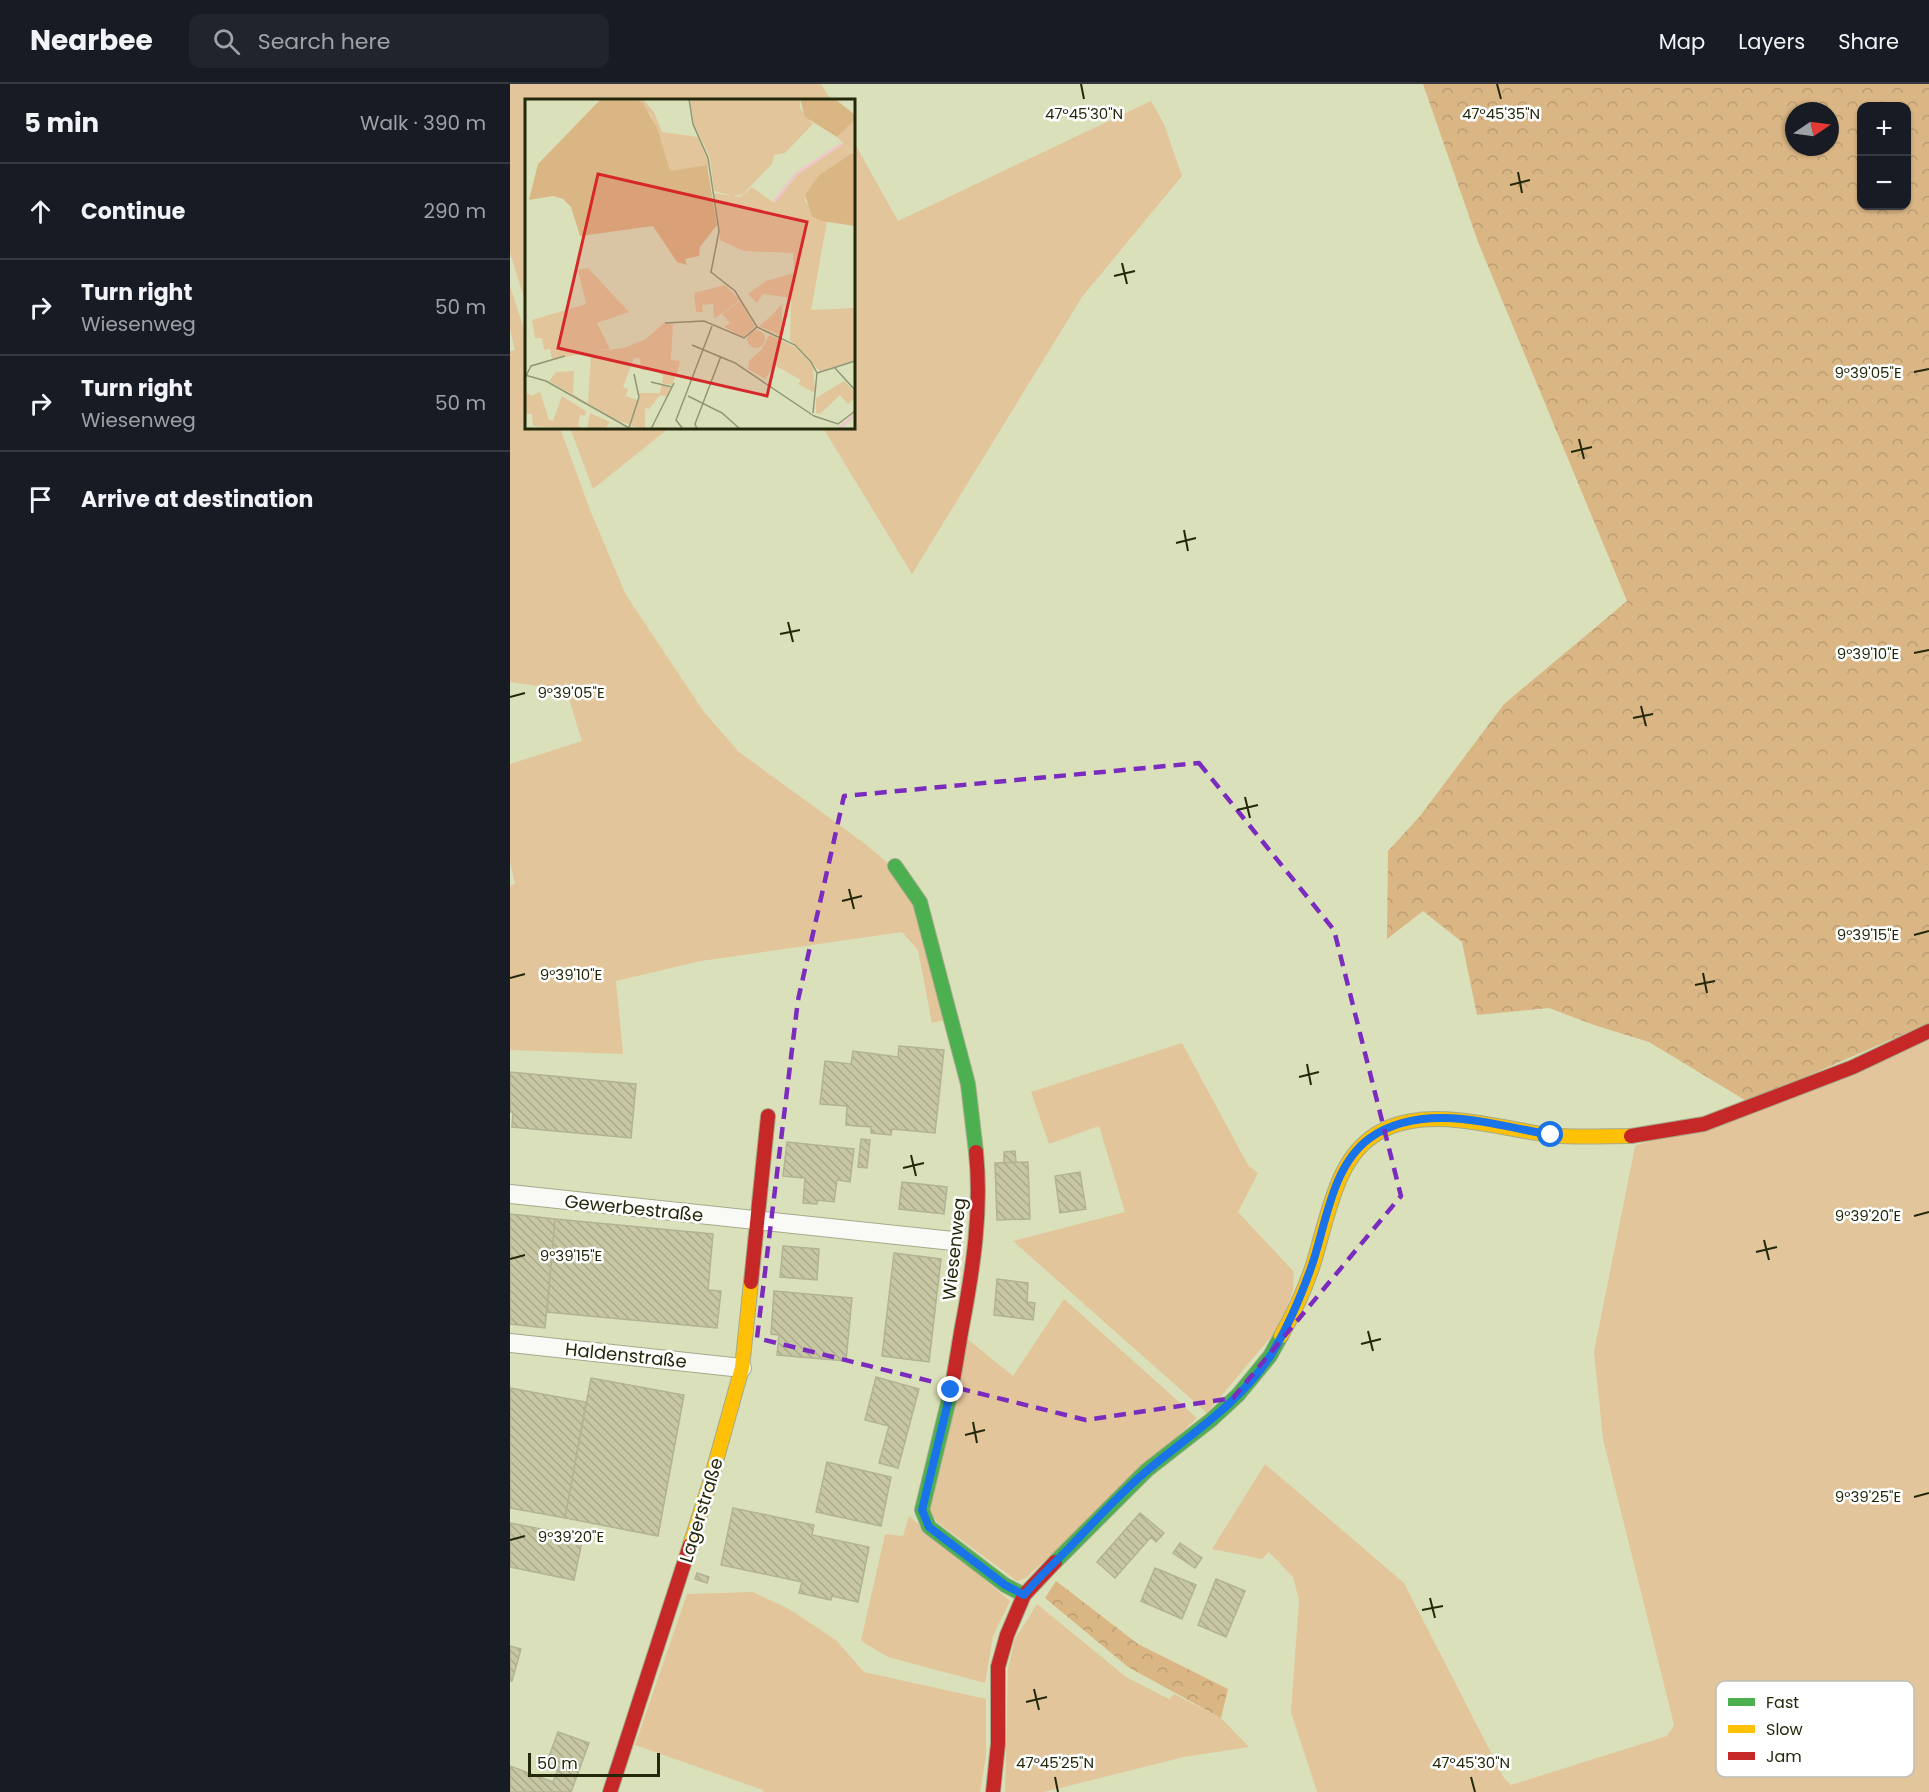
<!DOCTYPE html>
<meta charset="utf-8">
<style>
body{margin:0;font-family:Poppins,sans-serif;background:#20242c;color:#f1f3f6}
.controls{position:absolute;right:18px;top:18px;display:grid;overflow:hidden;border-radius:12px;box-shadow:0 2px 4px #0004}
.controls button{width:54px;height:54px;display:grid;place-items:center;padding:0;border:0;border-bottom:2px solid #363941;background:#171b24;color:#f1f3f6;font:30px sans-serif}
.compass{position:absolute;left:1275px;top:18px;width:54px;height:54px;border-radius:50%;background:#171b24;box-shadow:0 2px 4px #0004;rotate:77deg}
.scale{position:absolute;left:18px;bottom:15px;width:132px;box-sizing:border-box;padding-left:6px;border:3px solid #23280b;border-top:0;font-size:16px;line-height:21px;white-space:nowrap;color:#23280b;-webkit-text-stroke:4px #fff;paint-order:stroke}
.stop{position:absolute;width:18px;height:18px;margin:-14px;border:4px solid #1a73e8;border-radius:50%;background:#fff}
.stop.end{background:#1a73e8;border-color:#fff;box-shadow:0 2px 6px #0008}
.list{margin:0;padding:0;list-style:none}
h2{display:flex;justify-content:space-between;align-items:center;height:78px;margin:0;padding:0 24px;font-size:26px}
h2 small{font-size:20px;font-weight:400;color:#9ea1a6}
.list li{display:grid;grid-template-columns:39px 1fr auto;gap:18px;align-items:center;box-sizing:border-box;height:96px;padding:0 24px;border-top:2px solid #363941}
.list b{display:block;font-size:22px;white-space:nowrap}
.list p{margin:0;font-size:20px;white-space:nowrap;color:#9ea1a6}
.list em{font-size:20px;font-style:normal;color:#9ea1a6}
.icon{flex:none;width:33px;height:33px;fill:none;stroke:currentColor;stroke-width:2;stroke-linecap:round;stroke-linejoin:round}
.map{position:relative;flex:none;width:1419px;height:1708px;overflow:hidden}
header{display:flex;align-items:center;gap:36px;box-sizing:border-box;height:84px;padding:0 30px;background:#171b24;border-bottom:2px solid #363941}
header strong{font-size:28px}
nav{display:flex;gap:33px;margin-inline-start:auto;font-size:21px}
.search{width:420px;height:54px;background:#20242c;display:flex;align-items:center;gap:15px;box-sizing:border-box;padding:0 21px;border-radius:12px;color:#9ea1a6;font-size:22px}
main{display:flex}
aside{flex:1;background:#171b24}
.map>svg:first-child{display:block}
.grass{fill:#e2c59b}
.forest{fill:url(#forest-crowns);fill-rule:evenodd}
.building{fill:url(#building-back-hatch);stroke:#b2b394;stroke-width:1.5}
.lines{fill:none;stroke-linecap:round;stroke-linejoin:round}
.street-casing{stroke:#a5aa8b;stroke-width:20}
.fast-casing{stroke:#a5aa8b;stroke-width:16}
.slow-casing{stroke:#a5aa8b;stroke-width:16}
.jam-casing{stroke:#a5aa8b;stroke-width:16}
.street{stroke:#f9faf5;stroke-width:18}
.fast{stroke:#4caf50;stroke-width:14}
.slow{stroke:#ffc107;stroke-width:14}
.jam{stroke:#c62828;stroke-width:14}
.route{stroke:#1a73e8;stroke-width:8}
.marked{fill:none;stroke:#7b2cbf;stroke-width:4.5;stroke-dasharray:12 8;stroke-linejoin:round}
.ticks{fill:none;stroke:#23280b;stroke-width:2}
.labels{text-anchor:middle;dominant-baseline:central;stroke-width:5;stroke-linejoin:round;paint-order:stroke}
.street-label{font-size:18px;fill:#23280b;stroke:#fff}
.inset-river{fill:none;stroke:#eec8c9;stroke-width:3}
.inset-road{fill:none;stroke:#919774;stroke-width:1.5}
.view{fill:#d62828;fill-opacity:0.15;stroke:#d62828;stroke-width:3}
.inset-edge{fill:none;stroke:#23280b;stroke-width:3}
.key{fill:#fff;stroke:#bdbeb6;stroke-width:1.5}
.key-label{font-size:16px;fill:#23280b}
.ticks-label{font-size:15px;text-anchor:middle;fill:#23280b;stroke:#fff;stroke-width:5;stroke-linejoin:round;paint-order:stroke}
</style>
<header>
<strong>Nearbee</strong>
<div class="search"><svg class="icon" aria-label="search" viewBox="0 0 24 24"><circle cx="10" cy="10" r="6"/><path d="M15 15l6 6"/></svg>Search here</div>
<nav><a>Map</a><a>Layers</a><a>Share</a></nav>
</header>
<main>
<aside>
<h2>5 min<small>Walk · 390 m</small></h2>
<ul class="list">
<li><svg class="icon" aria-label="ahead" viewBox="0 0 24 24"><path d="M12 20V5M6 11l6-6 6 6"/></svg><div><b>Continue</b></div><em>290 m</em></li>
<li><svg class="icon" aria-label="right" viewBox="0 0 24 24"><path d="M7 20v-9h11M14 6l5 5-5 5"/></svg><div><b>Turn right</b><p>Wiesenweg</p></div><em>50 m</em></li>
<li><svg class="icon" aria-label="right" viewBox="0 0 24 24"><path d="M7 20v-9h11M14 6l5 5-5 5"/></svg><div><b>Turn right</b><p>Wiesenweg</p></div><em>50 m</em></li>
<li><svg class="icon" aria-label="arrive" viewBox="0 0 24 24"><path d="M6 21V4h12l-3 4 3 4H6"/></svg><div><b>Arrive at destination</b></div></li>
</ul>
</aside>
<div class="map">
<svg width="1419" height="1708" viewBox="0 0 1419 1708">
<defs>
<pattern id="forest-crowns" width="20" height="18" patternUnits="userSpaceOnUse" patternTransform="scale(1.5)"><rect width="20" height="18" fill="#dbb685"/><path d="M2 6a3 3 0 1 1 6 0M12 15a3 3 0 1 1 6 0" fill="none" stroke="#bc9c72"/></pattern>
<pattern id="building-back-hatch" width="6" height="6" patternUnits="userSpaceOnUse" patternTransform="scale(1.5)"><rect width="6" height="6" fill="#c7c7a4"/><path d="M-1 5l2 2M0 0l6 6M5-1l2 2" fill="none" stroke="#abab8c"/></pattern>
</defs>
<rect width="100%" height="100%" fill="#dae1ba"/>
<path class="grass" d="M0,0H311L321,16H16V220L0,169Z
M641,17L654,40L672,92L572,213L402,490L313,344H344V58L388,137Z
M0,202L16,251V344H50L80,426L116,511L194,628L229,668L354,759L379,780L406,817L438,935L422,939L408,866L392,848L191,877L106,897L113,970L0,966V802L5,800L0,778V680L72,657L56,606L0,598V267L5,266L0,245Z
M60,344H159L83,405Z
M1419,955V1708H807L781,1628L789,1516L783,1493L759,1468L752,1475L702,1465L755,1380L894,1499L994,1694L1001,1701L1157,1652L1164,1641L1093,1355L1084,1268L1125,1062Z
M672,959L738,1081L748,1089L728,1128L784,1188L783,1206L770,1242L697,1329L503,1157L615,1128L589,1042L539,1060L521,1008Z
M554,1215L687,1334L516,1494L507,1497L427,1438L416,1421L455,1253L503,1292Z
M399,1432L500,1517L483,1552L475,1599L378,1573L351,1557L375,1450L393,1452Z
M243,1508L279,1525L326,1556L354,1588L476,1615V1672L470,1708H253V1706L125,1661L177,1510Z
M527,1520L616,1593L659,1615L664,1610L711,1634L739,1663L674,1673L534,1708H495L498,1585L505,1555Z"/>
<path class="forest" d="M913,0H1419V939L1238,1018L1139,958L1087,942L1039,924L967,931L952,858L913,827L877,855L878,767L910,732L994,620L1117,517L968,158ZM1352,22H1396V122H1352ZM1284,27H1320V63H1284Z
M546,1497L628,1560L718,1605L711,1634L618,1583L535,1514Z"/>
<path class="building" d="M389,962L434,966L425,1049L382,1045L381,1051L361,1049V1043L336,1041L337,1022L310,1020L315,977L341,980L343,967L388,973Z
M0,988L126,1000L121,1054L2,1043L3,1028H0Z
M351,1055L360,1056L357,1084L348,1083Z
M277,1058L344,1065L340,1098L327,1096L324,1118L308,1116L307,1120L293,1119L295,1094L273,1092Z
M505,1067L506,1078L494,1079V1068Z
M518,1078L520,1135L487,1136L485,1079Z
M570,1088L576,1125L550,1129L545,1092Z
M392,1098L437,1103L434,1130L389,1125Z
M0,1130L45,1135L35,1244L0,1240Z
M45,1135L203,1150L198,1206L211,1207L207,1244L37,1228Z
M273,1162L309,1165L307,1196L270,1193Z
M384,1169L431,1175L419,1278L372,1272Z
M487,1195L518,1199L517,1218L525,1219L523,1236L484,1231Z
M264,1207L342,1214L336,1277L267,1271L269,1251L261,1250Z
M366,1293L409,1305L388,1384L369,1379L379,1342L355,1336Z
M81,1294L174,1311L148,1452L55,1434Z
M0,1304L76,1318L55,1434L0,1424Z
M317,1378L381,1393L371,1442L306,1428Z
M223,1424L304,1441L302,1451L359,1463L348,1518L322,1512L321,1516L289,1509L292,1498L211,1481Z
M630,1429L654,1449L646,1458L641,1453L605,1494L587,1478Z
M0,1439L73,1453L64,1496L0,1483Z
M670,1459L692,1474L685,1484L663,1469Z
M645,1484L686,1501L672,1535L631,1517Z
M187,1489L199,1493L197,1499L185,1495Z
M706,1495L735,1507L716,1553L688,1541Z
M0,1562L11,1565L2,1597H0Z
M48,1648L79,1659L61,1708H0V1682L43,1698L49,1683L37,1678Z"/>
<g class="lines">
<g class="street-casing">
<path id="street" d="M0,1110L443,1157
M0,1259L232,1284"/>
</g>
<g class="fast-casing">
<path id="fast" d="M385,782L410,818L458,1000L466,1068
M440,1311L412,1426L419,1443L495,1501L514,1511
M545,1478L637,1386L701,1336L728,1311L760,1272L771,1252"/>
</g>
<g class="slow-casing">
<path id="slow" d="M771,1252C784,1229 795,1205 803,1181C811,1155 817,1127 827,1102C864,1003 962,1040 1039,1051C1066,1054 1094,1052 1121,1052
M180,1461L199,1402L232,1284L241,1198"/>
</g>
<g class="jam-casing">
<path id="jam" d="M1121,1052L1194,1040L1343,983L1419,947
M241,1198L258,1032
M440,1311C445,1288 448,1265 452,1243C463,1185 472,1127 466,1068
M100,1708L180,1461
M483,1708L488,1660V1583L497,1551L514,1511L545,1478"/>
</g>
<use href="#street" class="street"/>
<use href="#fast" class="fast"/>
<use href="#slow" class="slow"/>
<use href="#jam" class="jam"/>
</g>
<g class="lines">
<path class="route" d="M441,1306L412,1426L419,1443L495,1501L514,1511C527,1495 543,1480 558,1465C584,1438 610,1409 639,1385C682,1349 730,1319 761,1271C778,1243 790,1215 801,1184C816,1142 821,1082 860,1054C913,1017 984,1041 1041,1051"/>
</g>
<path class="marked" d="M689,679L824,846L891,1112L723,1314L576,1336L247,1254L288,916L334,712Z"/>
<path class="ticks" d="M571,0L574,15M987,0L991,15M1008,88L1012,109M1000,101L1020,96M612,179L617,200M604,192L625,187M1404,288L1419,285M1069,355L1074,375M1061,368L1082,363M674,446L678,467M666,459L686,454M278,538L283,558M270,550L290,546M1404,569L1419,566M0,613L15,609M1131,622L1136,642M1123,634L1143,630M735,713L740,734M727,726L748,721M339,805L344,825M332,817L352,812M1404,851L1419,847M1193,889L1197,909M0,894L15,890M1185,901L1205,897M797,980L801,1001M789,993L809,988M401,1071L406,1092M393,1084L414,1079M1404,1132L1419,1128M1254,1156L1259,1176M1246,1168L1267,1163M0,1175L15,1171M858,1247L863,1267M851,1260L871,1255M463,1338L467,1359M455,1351L475,1346M1404,1413L1419,1409M0,1456L15,1452M920,1514L925,1534M912,1526L933,1522M524,1605L529,1626M516,1618L537,1613M545,1693L548,1708M961,1693L965,1708"/>
<g class="labels">
<g class="street-label">
<text transform="translate(124 1124) rotate(6)">Gewerbestraße</text>
<text transform="translate(444 1165) rotate(-84)">Wiesenweg</text>
<text transform="translate(116 1271) rotate(6)">Haldenstraße</text>
<text transform="translate(191 1426) rotate(-73)">Lagerstraße</text>
</g>
</g>
<g transform="translate(15 15)">
<rect width="330" height="330" fill="#dae1ba"/>
<path d="M110,0L119,1L129,13L137,33L173,38L183,62V74L181,66L145,73L126,16ZM165,0H275V9L288,25L260,54L249,56L247,65L218,95L208,97L189,92L185,59L169,25ZM330,21V52L328,54L312,38ZM318,44L327,54L294,76L281,96L280,102L302,123L286,211L330,209V261L295,272L265,241L266,199L238,195L232,204L223,195L241,182L269,174L268,154L219,152L195,141L188,94L215,98L227,88L248,103L268,77ZM63,169L104,213L72,224L85,250L27,260L25,250L19,251L17,239H10L7,221L61,205L53,171ZM200,186L215,201L189,220L188,205L177,206L178,213H171L169,194ZM215,202L230,228L218,238L199,228L205,224L197,215ZM257,205V237L234,227L245,218ZM139,224L148,225L146,261L155,262L152,274L147,286L137,284L138,277L131,271H116L115,259H109L98,288L103,290L101,297L112,301L105,326L90,320L24,282L31,273L49,272L48,295L63,304L66,256L49,255L99,249L121,240ZM222 240a9 9 0 1 1 18 0a9 9 0 1 1-18 0ZM244,236L270,248L288,267L290,294L273,285L276,281L249,266L240,280L223,270L224,262L237,250ZM319,282L330,293V299L323,305L315,296L295,315L291,314V299ZM137,285L145,289L143,298L135,296L124,310L120,309V330L106,327L114,294H135ZM0,292L6,297L15,293L24,321L28,322L37,297L61,312L60,317L55,316L53,327L60,330L8,327L7,315H0ZM65,314L85,323L80,330H62Z" fill="#e2c59b"/>
<path d="M76,0H110L118,4L132,29L145,72L182,66L192,126L175,148L174,157L160,160L162,166L152,163L128,127L55,137L46,108L38,100L28,97L4,101L13,65ZM275,0H310L330,16V21L312,38L280,18ZM330,52V127L296,122L287,117L280,96L294,76Z" fill="#dbb685"/>
<path class="inset-river" d="M249,103L271,75L316,45M314,330L330,315"/>
<path class="inset-road" d="M164,0L168,25L183,59L194,132L186,173L210,192L232,228L270,246L286,263L292,274L288,314M140,224L179,222L219,239L232,228M167,246L210,264L289,317M309,268L330,291M292,274L330,262M0,276L21,282L106,330M0,279L6,267L40,257M126,283L147,288M163,297L197,314L215,330M289,317L313,325L330,312M104,329L114,298L109,275M126,330L149,284M158,330L151,321L187,227M172,330L170,325L196,257"/>
<path class="view" d="M73,75L282,123L242,297L33,249Z"/>
<rect width="330" height="330" class="inset-edge"/>
</g>
<rect x="1206" y="1597" width="198" height="96" rx="9" class="key"/>
<rect x="1218" y="1614" width="27" height="8" fill="#4caf50"/>
<rect x="1218" y="1641" width="27" height="8" fill="#ffc107"/>
<rect x="1218" y="1668" width="27" height="8" fill="#c62828"/>
<g class="key-label">
<text x="1256" y="1624">Fast</text>
<text x="1256" y="1651">Slow</text>
<text x="1256" y="1678">Jam</text>
</g>
<g class="ticks-label">
<text x="574" y="35">47°45'30"N</text>
<text x="991" y="35">47°45'35"N</text>
<text x="1358" y="294">9°39'05"E</text>
<text x="1358" y="575">9°39'10"E</text>
<text x="61" y="614">9°39'05"E</text>
<text x="1358" y="856">9°39'15"E</text>
<text x="61" y="896">9°39'10"E</text>
<text x="1358" y="1137">9°39'20"E</text>
<text x="61" y="1177">9°39'15"E</text>
<text x="1358" y="1418">9°39'25"E</text>
<text x="61" y="1458">9°39'20"E</text>
<text x="545" y="1684">47°45'25"N</text>
<text x="961" y="1684">47°45'30"N</text>
</g>
</svg>
<div class="controls">
<button>+</button>
<button>−</button>
</div>
<svg class="compass" viewBox="-18 -18 36 36"><path d="M0-13l5 13h-10z" fill="#e53935"/><path d="M0 13l5-13h-10z" fill="#9ea1a6"/></svg>
<div class="scale">50 m</div>
<div class="stop" style="left:1041px;top:1051px"></div>
<div class="stop end" style="left:441px;top:1306px"></div>
</div>
</main>
